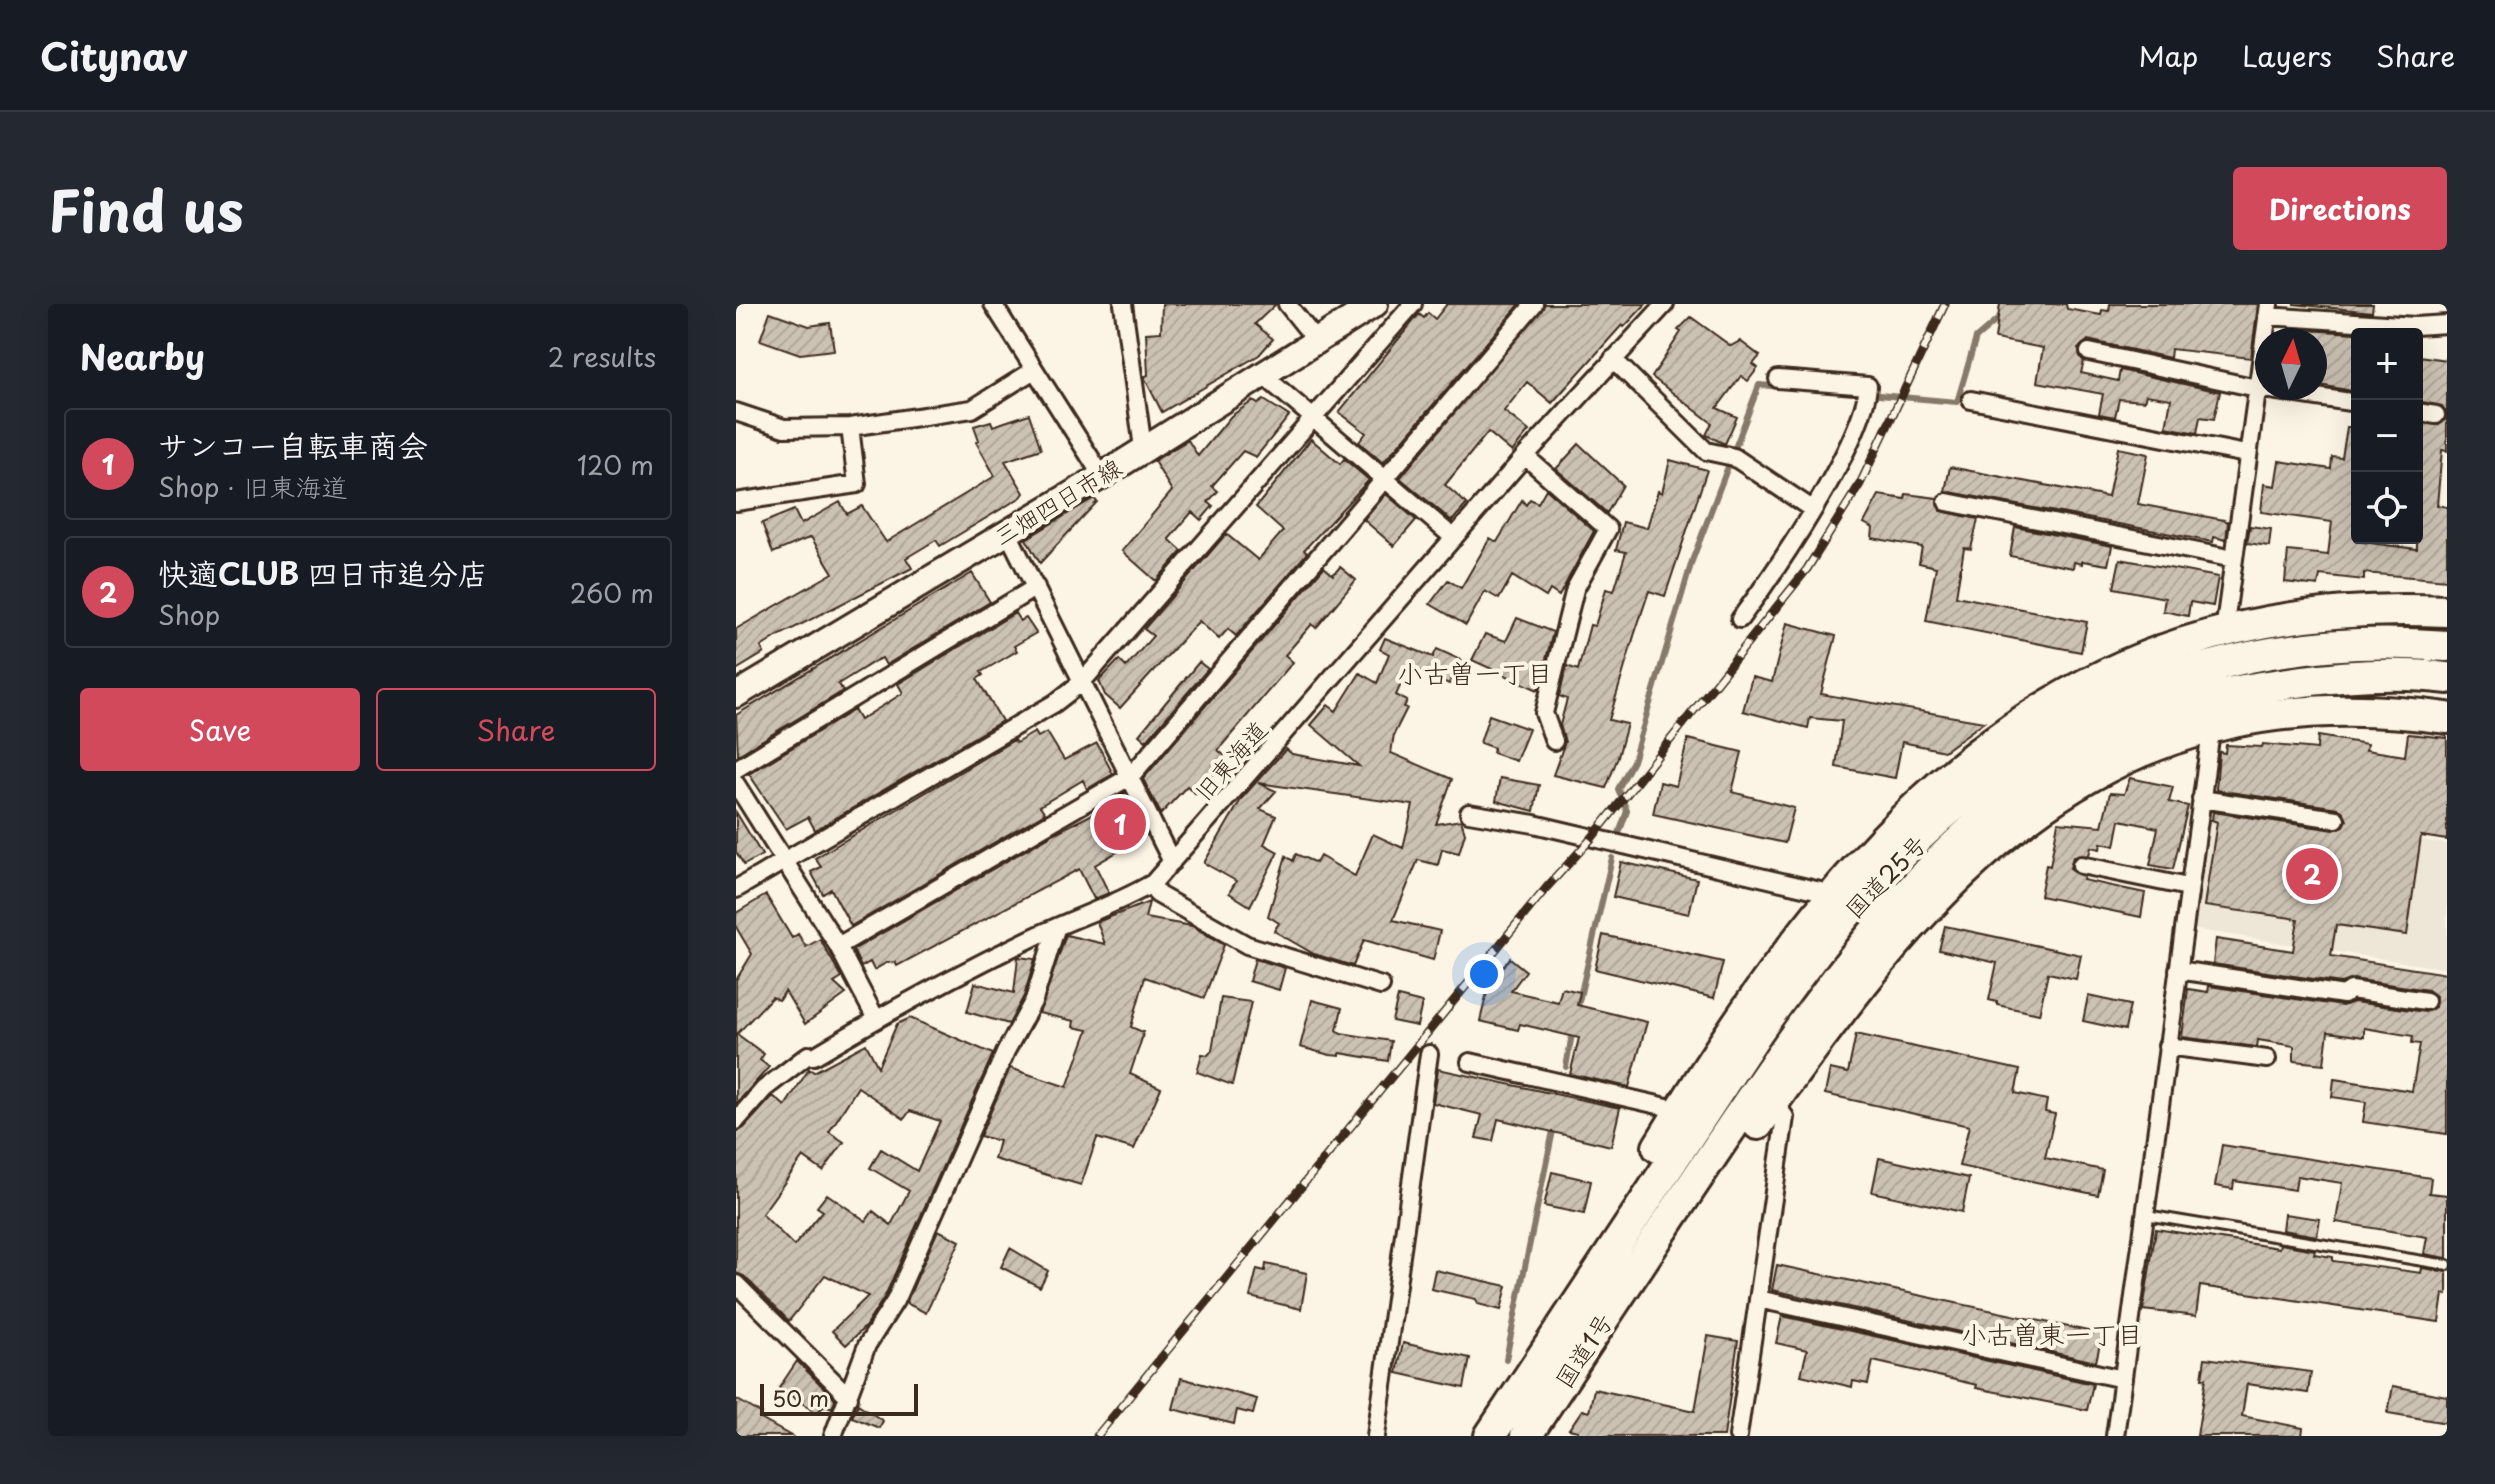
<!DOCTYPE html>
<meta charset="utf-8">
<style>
body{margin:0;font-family:"Playpen Sans","Klee One",sans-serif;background:#242831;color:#f1f3f6}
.controls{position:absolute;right:24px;top:24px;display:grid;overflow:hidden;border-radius:8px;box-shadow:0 8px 32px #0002}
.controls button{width:72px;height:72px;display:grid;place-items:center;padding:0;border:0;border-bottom:2px solid #363941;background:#171b24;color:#f1f3f6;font:40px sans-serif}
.compass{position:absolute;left:1519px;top:24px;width:72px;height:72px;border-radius:50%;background:#171b24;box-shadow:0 8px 32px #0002;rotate:5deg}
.scale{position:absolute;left:24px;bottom:20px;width:158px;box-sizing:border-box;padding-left:8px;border:4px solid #3b2a1e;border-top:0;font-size:22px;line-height:28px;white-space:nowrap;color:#3b2a1e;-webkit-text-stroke:6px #fcf5e5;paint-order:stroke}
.you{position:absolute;left:748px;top:670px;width:28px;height:28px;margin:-20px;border:6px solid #fff;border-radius:50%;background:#1a73e8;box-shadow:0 0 0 12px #1a73e833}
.badge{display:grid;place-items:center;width:52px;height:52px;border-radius:50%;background:#d1495b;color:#fff;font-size:26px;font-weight:700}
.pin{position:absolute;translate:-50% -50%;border:4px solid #fff;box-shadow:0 2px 8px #0006}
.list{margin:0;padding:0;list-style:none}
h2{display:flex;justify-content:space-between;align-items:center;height:104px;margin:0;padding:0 32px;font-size:34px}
h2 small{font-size:26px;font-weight:400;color:#9ea1a6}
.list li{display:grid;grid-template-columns:52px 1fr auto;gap:24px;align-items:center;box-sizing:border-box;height:112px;margin:0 16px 16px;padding:0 16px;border:2px solid #363941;border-radius:8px}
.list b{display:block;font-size:30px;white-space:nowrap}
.list p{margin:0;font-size:26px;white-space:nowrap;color:#9ea1a6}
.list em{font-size:26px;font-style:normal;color:#9ea1a6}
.actions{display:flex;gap:16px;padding:24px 32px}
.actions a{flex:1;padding:18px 0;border:2px solid #d1495b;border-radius:8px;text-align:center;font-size:28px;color:#d1495b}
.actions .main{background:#d1495b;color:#fff}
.icon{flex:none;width:44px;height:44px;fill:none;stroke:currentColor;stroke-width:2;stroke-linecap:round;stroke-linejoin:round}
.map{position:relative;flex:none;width:1711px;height:1132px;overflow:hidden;border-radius:8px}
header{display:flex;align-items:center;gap:48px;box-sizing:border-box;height:112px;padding:0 40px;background:#171b24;border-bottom:2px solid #363941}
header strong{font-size:38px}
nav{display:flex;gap:44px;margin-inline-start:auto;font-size:28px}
.intro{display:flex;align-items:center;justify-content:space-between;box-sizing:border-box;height:192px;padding:0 48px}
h1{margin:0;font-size:56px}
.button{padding:20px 36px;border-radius:8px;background:#d1495b;color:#fff;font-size:28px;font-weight:700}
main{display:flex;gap:48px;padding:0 48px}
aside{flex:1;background:#171b24;border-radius:8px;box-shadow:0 8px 32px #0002}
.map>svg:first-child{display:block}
.built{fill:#eee6d6}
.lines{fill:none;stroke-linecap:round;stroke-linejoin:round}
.stream{stroke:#85796b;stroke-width:6}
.building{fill:url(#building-hatch);stroke:#3b2a1e;stroke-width:2;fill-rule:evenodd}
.lane-casing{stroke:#3b2a1e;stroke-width:14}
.street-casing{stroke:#3b2a1e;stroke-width:22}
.secondary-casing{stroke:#3b2a1e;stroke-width:30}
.highway-casing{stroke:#3b2a1e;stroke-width:36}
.lane{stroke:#fcf5e5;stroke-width:8}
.street{stroke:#fcf5e5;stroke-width:16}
.secondary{stroke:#fcf5e5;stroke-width:24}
.highway{stroke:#fcf5e5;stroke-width:30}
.rail-casing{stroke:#3b2a1e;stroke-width:9}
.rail{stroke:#fcf5e5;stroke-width:6;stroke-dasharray:18;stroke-linecap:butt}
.labels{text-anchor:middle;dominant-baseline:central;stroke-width:8;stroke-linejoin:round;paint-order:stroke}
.street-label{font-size:24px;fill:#3b2a1e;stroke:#fcf5e5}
.neighbourhood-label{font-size:26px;fill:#3b2a1e;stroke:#fcf5e5}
</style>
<header>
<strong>Citynav</strong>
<nav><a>Map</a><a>Layers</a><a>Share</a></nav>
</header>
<div class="intro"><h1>Find us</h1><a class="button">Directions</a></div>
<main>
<aside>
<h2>Nearby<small>2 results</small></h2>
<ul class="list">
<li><span class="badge">1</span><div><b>サンコー自転車商会</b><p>Shop · 旧東海道</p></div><em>120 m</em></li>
<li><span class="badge">2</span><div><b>快適CLUB 四日市追分店</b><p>Shop</p></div><em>260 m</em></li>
</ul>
<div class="actions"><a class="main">Save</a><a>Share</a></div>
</aside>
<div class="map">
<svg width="1711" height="1132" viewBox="0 0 1711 1132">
<defs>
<pattern id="building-hatch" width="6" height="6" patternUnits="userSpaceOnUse" patternTransform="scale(2)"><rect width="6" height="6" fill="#ccc2b3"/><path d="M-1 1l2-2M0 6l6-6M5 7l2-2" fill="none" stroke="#b0a79a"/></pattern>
</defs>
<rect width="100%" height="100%" fill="#fcf5e5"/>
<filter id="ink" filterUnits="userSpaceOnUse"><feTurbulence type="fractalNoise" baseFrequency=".0125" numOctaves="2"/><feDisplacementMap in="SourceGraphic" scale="16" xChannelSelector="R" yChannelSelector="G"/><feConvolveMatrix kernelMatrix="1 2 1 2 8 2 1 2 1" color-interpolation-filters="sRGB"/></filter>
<g filter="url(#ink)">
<path class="built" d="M1475,503L1711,540V665L1456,625Z"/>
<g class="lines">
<path class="stream" d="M1143,91L1221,98L1240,34L1267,11
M881,535L891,507L882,485L897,457L956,257L1023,81L1046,83
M841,706L876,554
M830,763L837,725
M770,1055L818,822"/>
</g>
<path class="building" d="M426,0H540L519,20L537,35L523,51L426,108L408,73L412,71L410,29L425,28Z
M711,0H784L647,159L623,138L630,129L603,108L683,10L688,14L692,9L699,15Z
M809,0H910L888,23L886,21L816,99L791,78L768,107L793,127L776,148L752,128L709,181L731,200L716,217L664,174Z
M1264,0H1330L1331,5L1365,11L1366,6L1373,7L1374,0H1522L1515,54L1435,45L1434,54L1352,36L1342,45L1348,57L1345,69L1382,77L1384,66L1484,88L1478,115L1464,113L1461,129L1430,123L1435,95L1410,91L1408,97L1383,95L1379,113L1363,110L1367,90L1301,78L1307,44L1259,35Z
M1557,0H1637L1636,8Z
M34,8L73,22L94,19L98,46L64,50L24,36Z
M955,13L995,42L1004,37L1024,52L1017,60L1022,64L1012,77L1005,72L981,104L1001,113L989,140L970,131L976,119L916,73L945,28L942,26Z
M1554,25L1634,30H1621V88L1579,80V36H1553Z
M1683,52L1711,56V147L1706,146L1701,201L1711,203V276L1628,269V276L1584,271L1582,282L1549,278L1552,247L1592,251L1596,218L1525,208L1528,180L1539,182L1543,157L1595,165L1596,153L1606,154L1611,123H1621L1619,237L1681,245V119L1703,121L1711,112L1706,102L1681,97Z
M528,96L553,112L520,153L507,147L476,182L482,187L472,198L477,202L465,216L456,208L433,235L446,247L420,277L386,247L436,187L418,157L452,136L462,152L495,112L517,97L522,100Z
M293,110L305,145L269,157L288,189L285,193L204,242L200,236L170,254L176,264L42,332L25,343L28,349L0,366V325L97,269L75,233L37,249L26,219L58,206L65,220L104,198L111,210L126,202L150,238L259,172L240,138L243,136L238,122L255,117L257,122Z
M575,135L604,160L608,155L633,176L568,246L571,249L500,332L492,325L483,335L463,317L384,404L369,391L363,377L383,356L390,363L417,332L408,325L490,230L522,256L547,227L520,203Z
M843,140L887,181L871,209L820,165Z
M1382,144L1412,150L1402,200L1488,216L1492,218L1490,236L1478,233L1477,238L1209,187L1214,163L1372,193Z
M934,156L971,166L929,292L913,287L898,332L873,416L891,420L882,453L870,484L817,471L829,438L824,421L831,395L823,392L831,362L842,366L854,321L859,322L870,285L878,287L890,248L880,246L887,218L911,224L922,187L926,189Z
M810,185L858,227L823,292L814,286L810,293L776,272L763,295L749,287L730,321L694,300L712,276L725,284L754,234L761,238L786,196L790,201L794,195L802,199Z
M650,190L680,216L658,242L628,216Z
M1170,190L1201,194L1204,207L1242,215L1235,245L1228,244L1220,292L1351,318L1345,348L1190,317L1200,263L1183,259L1186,243L1136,234L1137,224L1128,219L1143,191L1169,195Z
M358,194L361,198L304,259L290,235Z
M1514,222L1535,225L1533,242L1511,239Z
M1279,223L1376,242L1372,261L1346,257V260L1338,258L1337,264L1274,252Z
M1384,255L1482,273L1477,302L1454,298L1452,312L1427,307L1429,294L1378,284Z
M588,263L597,271L604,263L620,276L580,324L576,320L549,351L557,358L482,446L491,454L460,490L451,482L425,510L407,475Z
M236,269L254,298L150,361L146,354L141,356L102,380L107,387L2,451L0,411Z
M279,309L284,317L290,314L300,329L278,342L281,347L245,368L247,371L241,375L266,417L79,526L72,513L50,525L13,470L118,406L124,416L167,389L162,380Z
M781,314L817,328L802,386L736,356L749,330L770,337Z
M1051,319L1100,332L1085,390L1248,418L1208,447L1166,438L1159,474L1100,463L1106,417L1074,414L1072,424L1007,407L1016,373L1036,378Z
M649,334L697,353L701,345L725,356L713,380L673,362L660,391L671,397L668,403L671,404L658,430L655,449L716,475L700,520L725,516L729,529L723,549L706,545L702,561L682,556L657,616L704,627L697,656L628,636L617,662L578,650L538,627L543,619L532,612L550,552L557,557L560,550L580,559L584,552L619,572L637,530L667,544L677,501L522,479L540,487L524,505L540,512L528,540L542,548L514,602L493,589L500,577L468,559L506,494L550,445L556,450L623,462L575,421L592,401L600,407L624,369L641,379L653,350L644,345Z
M463,358L472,365L410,437L403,431Z
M753,411L793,425L780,457L757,449L758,444L744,439Z
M299,428L302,433L311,428L328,456L361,439L377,470L351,485L347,476L304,502L309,509L115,622L95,585L87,590L75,568L85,563L79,554L278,436L280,439Z
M1672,430L1711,434V536L1685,532L1671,631L1600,621L1595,652L1711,670V830L1627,818L1630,798L1596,793L1598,775L1676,787L1684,740L1676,739L1677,732L1628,724V733L1592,728L1588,760L1558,757V742L1522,736L1521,743L1446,733L1452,685L1472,688L1473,682L1606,702L1618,698L1689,708L1699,703L1700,692L1692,686L1617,675L1605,679L1477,660L1480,635L1557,647L1562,615L1468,602L1481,518L1476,516L1477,508L1598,526L1608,522L1611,516L1602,504L1480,486L1483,448L1489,449L1490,441L1526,443L1527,440L1581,445L1582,432L1631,440L1630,446L1669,452Z
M952,435L1006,448L996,488L1058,504L1049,539L917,510L924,478L940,482Z
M764,474L803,481L798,507L760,497Z
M1394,474L1437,483L1433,498L1452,502L1437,565L1414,561L1422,524L1384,516L1379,542L1365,539L1364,545L1355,543L1353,551L1337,553L1334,564L1348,573L1347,576L1409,589L1405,613L1304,592L1310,561L1314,562L1322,518L1366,522L1374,489L1388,490Z
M388,489L410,531L359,561L373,589L358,595L343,565L161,662L159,658L150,659L138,666L134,658L125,663L117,646L319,529L357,510Z
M0,508L26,551L8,561L0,548Z
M885,558L961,575L953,610L877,593Z
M30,591L56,634L62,630L70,643L84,635L106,674L98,679L110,690L69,720L49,687L43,696L36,693L1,730L28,750L24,756L33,763L0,800V676L16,650L0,623V609Z
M413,598L409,614L456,622L488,641L468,694L409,673L395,723L407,728L406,734L394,770L425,784L398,845L361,834L345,881L258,855L263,837L244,832L274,764L331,783L352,726L337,723L338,717L303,709L330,631L369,640L361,618Z
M1209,622L1345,651L1340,675L1312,669L1303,710L1261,701V698L1253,696L1261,659L1203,646Z
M867,631L987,658L978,694L859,665Z
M282,653L299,655L288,692L273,720L231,708L239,679L278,689Z
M774,654L790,667L775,687L822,698L826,684L844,688L841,701L911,718L893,783L834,770L843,734L784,720L782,726L744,717L753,680Z
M519,655L549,664L543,686L513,677Z
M1352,692L1394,701L1389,726L1347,717Z
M662,693L686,699L681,722L656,717Z
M485,694L515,698L496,781L461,768L466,750L472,751L476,746Z
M576,696L606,704L601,726L605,729L655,737L652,757L604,749V752L594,751L564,743Z
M174,714L257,750L149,992L129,1023L110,1041L96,1027L132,992L89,971L53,1017L8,972L0,969V828L8,824L37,792L49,802L73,765L78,768L130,740L142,763L161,720ZM122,783L168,815L174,807L204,817L181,867L145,845L134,864L173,887L155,921L137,907L130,917L91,890L81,903L87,907L58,942L26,910L67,853L87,867L108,838L93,828Z
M1120,730L1284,766L1279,789L1311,796L1309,808L1319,810L1309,854L1367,866L1362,891L1223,862L1233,822L1089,790L1094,765L1112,769Z
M702,765L884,804L875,842L762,815L757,837L740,834L746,811L697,799Z
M1486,841L1695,874L1693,889L1711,891V954L1688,950L1691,933L1600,918L1606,879L1561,872L1559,886L1498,877L1497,885L1479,882Z
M1143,854L1233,874L1226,908L1136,888Z
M816,868L855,877L848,910L808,902Z
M1548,910L1584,915L1581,932L1546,926Z
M1420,925L1543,944L1544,940L1579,946L1578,950L1597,953V957L1685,969L1686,964L1711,968V991L1707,990L1703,1018L1464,982L1460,1012L1407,1006Z
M202,926L224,937L190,1009L170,999Z
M274,944L312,967L304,983L265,963Z
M530,960L571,969L565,1005L514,993L521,965L529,967Z
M1041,961L1366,1030L1360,1058L1036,986Z
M699,966L771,982L765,1006L742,1000L740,995L695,985Z
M1046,1012L1357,1080L1351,1106L1240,1084L1241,1081L1137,1057L1132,1080L1117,1077L1116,1083L1065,1071L1071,1046L1040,1039Z
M972,1032L1002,1037L988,1132H841L842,1127L833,1125L846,1106L853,1108L858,1085L959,1107Z
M667,1039L734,1054L728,1084L661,1069Z
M1469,1054L1575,1068L1572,1089L1511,1080L1506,1112L1567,1124L1566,1132H1461L1470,1074H1466Z
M61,1057L99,1095L96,1104L89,1101L81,1109L43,1084Z
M445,1074L521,1095L517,1110L501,1106L498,1120L437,1105Z
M1657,1082L1711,1092V1119L1652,1109Z
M0,1095L26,1110L23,1114L55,1132H0Z
M122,1100L147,1117L143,1124L116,1113Z"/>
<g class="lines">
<g class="lane-casing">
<path id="lane" d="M1410,911L1711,961"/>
</g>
<g class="street-casing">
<path id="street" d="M257,0L366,172
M387,0L407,144
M551,0L579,35
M1531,12L1679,22L1711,20
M1353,48L1521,84L1621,99
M877,55L970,147L998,153L1076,205
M527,71L718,234
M1235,96L1510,150
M0,108L48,124L114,123L236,105L298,66
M1681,108L1700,111
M789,152L872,225L839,285L808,409L818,437
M0,198L121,180L114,123
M1211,198L1498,255
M271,227L436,558
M1004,315C1040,267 1127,139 1132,82L1042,75
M1487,335L1533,0
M0,465L300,283
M0,480L102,642L140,715
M1465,495L1600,515
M733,509L798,520L1097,590
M1345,561L1452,583
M417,579L421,590L511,641L645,682
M0,585L319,399L346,378L677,0
M102,642L395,472L798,0
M1442,666L1608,691L1615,686L1690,697
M1431,742L1531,755
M734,758L944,806
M0,817L28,785L72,751L78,752C148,710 221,670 294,635C335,615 378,602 417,579L789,152L929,0
M0,980L113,1093
M1022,995L1387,1075
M97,1132L131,1041L159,997L270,747L298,696L320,625
M640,1132L693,750
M1002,1132L1049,813L1038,798
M1379,1132L1476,420"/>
</g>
<g class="secondary-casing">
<path id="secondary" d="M0,391L366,172L639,0"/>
</g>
<g class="highway-casing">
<path id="highway" d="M1022,820C1201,566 1369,365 1711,414
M922,843C1109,535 1317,287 1711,307
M754,1132L1022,727C1052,686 1081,644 1114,606C1272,420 1466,322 1711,342
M790,1132C854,1034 919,937 984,840C1103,664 1242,459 1458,397C1489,388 1521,384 1552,379C1605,372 1658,367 1711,374"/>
</g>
<use href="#lane" class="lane"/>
<use href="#street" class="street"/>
<use href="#secondary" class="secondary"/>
<use href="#highway" class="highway"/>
<g class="rail-casing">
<path id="rail" d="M361,1132L811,583L855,535L1071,265L1124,180L1209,0"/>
</g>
<use href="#rail" class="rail"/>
</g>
</g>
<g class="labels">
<g class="street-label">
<text transform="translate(321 197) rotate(-31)">三畑四日市線</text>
<text transform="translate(494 456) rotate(-49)">旧東海道</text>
<text transform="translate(1149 572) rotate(-46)">国道25号</text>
<text transform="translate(847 1046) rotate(-57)">国道1号</text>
</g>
<g class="neighbourhood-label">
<text x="739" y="368">小古曽一丁目</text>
<text x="1316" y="1029">小古曽東一丁目</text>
</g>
</g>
</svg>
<div class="controls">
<button>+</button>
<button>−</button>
<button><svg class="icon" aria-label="locate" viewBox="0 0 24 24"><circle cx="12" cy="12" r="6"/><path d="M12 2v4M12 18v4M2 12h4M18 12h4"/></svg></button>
</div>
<svg class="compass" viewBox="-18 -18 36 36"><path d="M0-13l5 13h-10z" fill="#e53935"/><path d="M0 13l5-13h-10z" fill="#9ea1a6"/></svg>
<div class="scale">50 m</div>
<div class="you"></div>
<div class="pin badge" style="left:384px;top:520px">1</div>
<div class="pin badge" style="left:1576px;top:570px">2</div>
</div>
</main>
